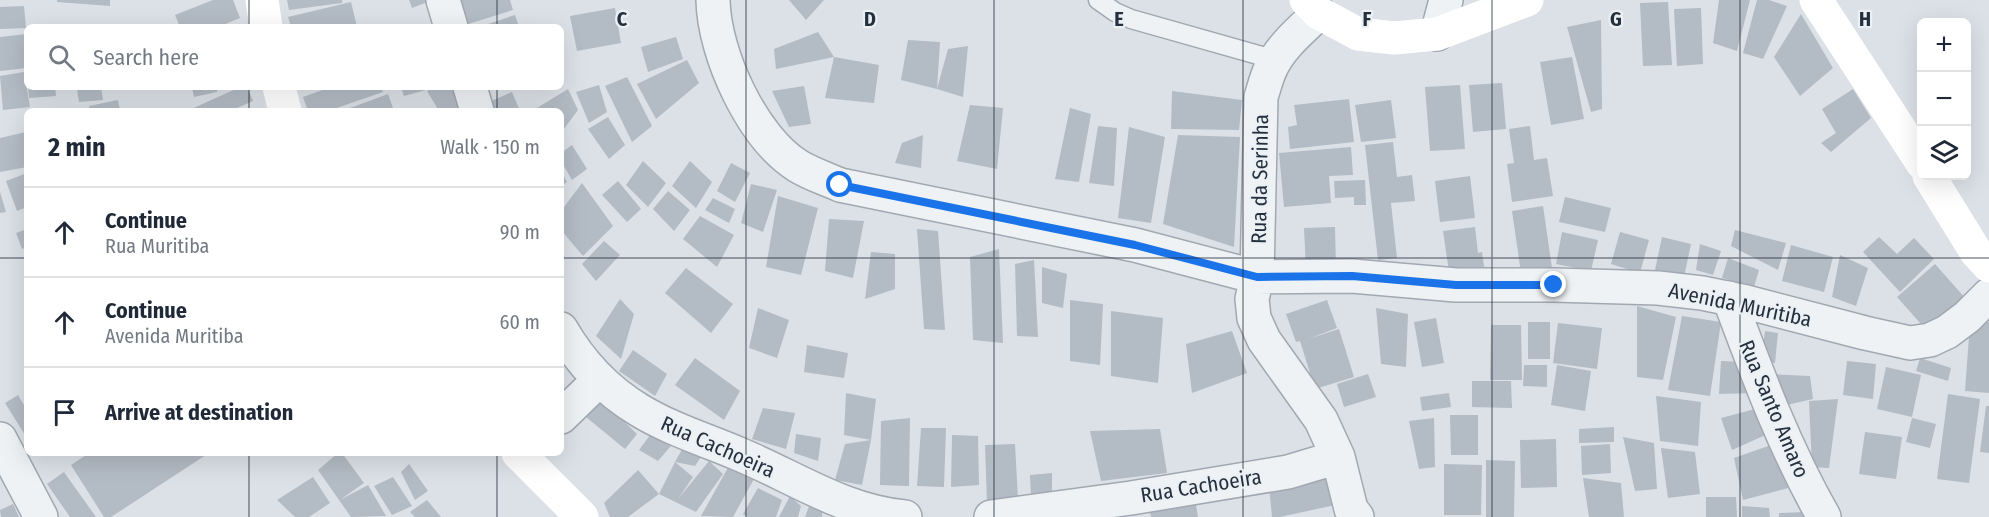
<!DOCTYPE html>
<meta charset="utf-8">
<style>
body{margin:0;font-family:"Fira Sans Condensed",sans-serif;background:#f2f2f3;color:#1f2937}
.controls{position:absolute;right:18px;top:18px;display:grid;overflow:hidden;border-radius:9px;box-shadow:0 6px 24px #0002}
.controls button{width:54px;height:54px;display:grid;place-items:center;padding:0;border:0;border-bottom:2px solid #e0e1e3;background:#fff;color:#1f2937;font:30px sans-serif}
.stop{position:absolute;width:18px;height:18px;margin:-14px;border:4px solid #1a73e8;border-radius:50%;background:#fff}
.stop.end{background:#1a73e8;border-color:#fff;box-shadow:0 2px 6px #0008}
.list{margin:0;padding:0;list-style:none}
h2{display:flex;justify-content:space-between;align-items:center;height:78px;margin:0;padding:0 24px;font-size:26px}
h2 small{font-size:20px;font-weight:400;color:#747a83}
.list li{display:grid;grid-template-columns:39px 1fr auto;gap:18px;align-items:center;box-sizing:border-box;height:90px;padding:0 24px;border-top:2px solid #e0e1e3}
.list b{display:block;font-size:22px;white-space:nowrap}
.list p{margin:0;font-size:20px;white-space:nowrap;color:#747a83}
.list em{font-size:20px;font-style:normal;color:#747a83}
.icon{flex:none;width:33px;height:33px;fill:none;stroke:currentColor;stroke-width:2;stroke-linecap:round;stroke-linejoin:round}
.map{position:relative;flex:none;width:1989px;height:517px;overflow:hidden}
.search{position:absolute;background:#fff;box-shadow:0 6px 24px #0002;left:24px;top:24px;width:540px;height:66px;display:flex;align-items:center;gap:15px;box-sizing:border-box;padding:0 21px;border-radius:9px;color:#747a83;font-size:22px}
.panel{position:absolute;background:#fff;box-shadow:0 6px 24px #0002;left:24px;top:108px;width:540px;height:348px;border-radius:9px}
.map>svg:first-child{display:block}
.building{fill:#b3bbc4}
.lines{fill:none;stroke-linecap:round;stroke-linejoin:round}
.service-casing{stroke:#a1a8b1;stroke-width:21}
.minor-casing{stroke:#a1a8b1;stroke-width:36}
.service{stroke:#eff2f5;stroke-width:18}
.minor{stroke:#eff2f5;stroke-width:33}
.secondary{stroke:#fff;stroke-width:33}
.route{stroke:#1a73e8;stroke-width:8}
.grid{fill:none;stroke:#25303e;stroke-width:1.5;stroke-opacity:0.55}
.labels{text-anchor:middle;dominant-baseline:central;stroke-width:4.5;stroke-linejoin:round;paint-order:stroke}
.street-label{font-size:21px;fill:#25303e;stroke:#ebf0f5}
.grid-label{font-size:20px;text-anchor:middle;font-weight:bold;fill:#25303e;stroke:#ebf0f5;stroke-width:4.5;stroke-linejoin:round;paint-order:stroke}
</style>
<div class="map">
<svg width="1989" height="517" viewBox="0 0 1989 517">
<rect width="100%" height="100%" fill="#dce1e7"/>
<path class="building" d="M57,0H110V6L57,2Z
M213,0H233L240,18L218,27H180L175,15Z
M287,0H342V3L289,10Z
M409,0H433L412,8Z
M458,0H510L513,10L462,26Z
M789,0H824L806,20Z
M1719,0H1750L1737,51L1713,43Z
M1757,0H1769L1787,6L1763,59L1743,53Z
M351,2L357,27H291L288,17Z
M1668,2L1672,65L1643,66L1640,3Z
M24,6L26,28L0,29V7Z
M615,8L621,43L577,51L570,16Z
M1701,8L1703,64L1677,66L1674,9Z
M1801,14L1833,68L1800,96L1774,57Z
M515,15L519,27H479Z
M1601,20L1602,109L1591,112L1567,27Z
M818,32L834,57L776,69L774,49Z
M27,34V68L0,71V37Z
M676,37L683,59L648,72L641,47Z
M908,40L940,42L937,89L901,80Z
M968,46L963,97L937,89L948,49Z
M834,57L879,65L874,103L825,98Z
M1572,57L1584,119L1551,125L1540,62Z
M687,60L699,83L656,119L637,84Z
M24,72L30,107L3,110L0,76Z
M627,77L652,126L632,142L605,86Z
M1502,83L1506,129L1473,132L1469,85Z
M599,85L607,112L589,123L576,92Z
M1460,85L1465,149L1430,151L1425,87Z
M804,86L811,124L789,127L772,91Z
M28,87H55L56,96L29,98Z
M63,87H101L103,100L79,102L77,89L63,90Z
M192,87H217V92L194,97Z
M240,87H247L253,101L230,111H187Z
M331,87H381L383,92L328,111H308L303,97Z
M401,87H425L426,90L404,96Z
M434,87H458L467,102L452,111H439L427,91Z
M568,89L578,110L561,133V111H539L537,108Z
M1853,89L1871,118L1831,152L1821,143L1836,133L1822,109Z
M1172,91L1242,100L1239,130L1171,129Z
M512,92L520,111H493L489,102Z
M388,94L394,111H342Z
M1349,99L1354,142L1290,149L1288,127L1297,125L1294,105Z
M118,100L120,111H90L89,106Z
M1391,100L1396,138L1361,142L1355,105Z
M970,105L1003,108L997,169L957,161Z
M1070,108L1091,114L1079,182L1055,179Z
M608,117L625,145L609,159L588,129Z
M1098,126L1117,128L1114,186L1089,183Z
M1530,126L1534,160L1547,158L1553,196L1512,202L1507,164L1514,163L1509,129Z
M1129,127L1165,137L1151,223L1118,218Z
M26,132L27,167L0,172V138Z
M923,135L921,168L895,163L902,143Z
M1178,135L1240,137L1234,247L1163,224Z
M1393,142L1397,177L1412,175L1415,201L1391,203L1397,258L1378,260L1365,145Z
M572,145L587,169L572,180L561,161V153Z
M1351,147L1353,175L1329,176L1331,203L1284,207L1279,153Z
M643,161L666,183L648,207L626,185Z
M690,161L712,182L696,208L672,186Z
M731,163L750,173L735,202L717,191Z
M561,171L567,182L561,186Z
M27,173V207L17,211L6,181Z
M1470,176L1475,218L1440,222L1435,181Z
M1365,180L1366,205H1354V197L1335,198L1334,181Z
M618,181L641,209L627,222L602,195Z
M582,183L613,226L583,256L561,230V211Z
M751,184L777,190L763,232L741,223Z
M668,191L690,210L674,231L653,209Z
M0,192L6,212L0,213Z
M778,196L818,208L801,275L766,267Z
M1565,197L1611,208L1605,232L1559,222Z
M713,198L735,209L729,223L705,210Z
M1543,206L1552,268L1521,273L1512,211Z
M700,216L734,235L717,267L683,239Z
M829,219L864,221L853,278L825,271Z
M1335,227L1336,268L1306,269L1304,228Z
M1475,227L1478,253L1482,252L1485,273L1450,278L1443,231Z
M27,229V247L22,249L16,233Z
M917,229L938,231L945,330L924,329Z
M1735,230L1786,243L1778,270L1731,246Z
M1562,232L1598,240L1591,271L1556,264Z
M1620,232L1649,240L1640,273L1611,264Z
M1662,237L1691,244L1684,277L1655,270Z
M1879,237L1897,254L1914,238L1934,259L1900,292L1863,252Z
M604,241L620,255L596,281L582,264Z
M1700,244L1721,251L1713,275L1696,270Z
M1791,245L1833,257L1824,292L1782,281Z
M999,249L1003,343L973,340L970,257Z
M871,252L895,254V289L865,299Z
M1840,255L1868,268L1856,306L1832,297Z
M1728,258L1759,270L1754,287L1722,278Z
M1034,260L1038,337L1017,336L1015,264Z
M1935,264L1966,299L1928,332L1897,297Z
M1042,267L1067,274L1063,308L1042,303Z
M686,268L733,304L711,333L665,293Z
M620,299L634,314L621,359L596,336Z
M1070,300L1103,304L1100,365L1070,361Z
M1327,300L1337,328L1308,339L1339,329L1354,377L1315,389L1300,341L1296,342L1286,314Z
M1637,306L1676,317L1663,380L1637,377Z
M758,308L789,320L777,358L749,348Z
M1376,308L1408,314L1406,367L1381,364Z
M1111,311L1163,318L1158,383L1111,376Z
M1682,316L1721,322L1710,396L1668,390Z
M1436,318L1444,363L1422,367L1414,322Z
M1528,322H1550V359H1528Z
M1989,322V393L1965,391L1970,323Z
M1558,323L1602,328L1597,369L1553,363Z
M1491,325H1521L1522,380H1490Z
M1232,331L1247,373L1192,393L1186,344Z
M1765,331L1778,333L1775,363L1761,361Z
M807,345L848,353L844,378L804,372Z
M633,350L667,374L655,396L619,371Z
M695,358L740,391L724,420L675,385Z
M1920,358L1951,368L1948,381L1916,371Z
M1721,361L1743,362L1756,393L1719,394Z
M1847,361L1876,364L1873,399L1843,395Z
M1524,365H1547V387L1523,386Z
M1557,365L1591,371L1585,411L1551,405Z
M1886,367L1921,375L1912,417L1877,409Z
M1368,374L1376,397L1344,407L1337,384Z
M1770,374L1810,376L1813,399L1782,406Z
M1472,381H1511L1512,408L1472,407Z
M846,393L876,399L871,440L844,435Z
M1449,393L1451,407L1422,411L1420,397Z
M1948,394L1980,399L1969,483L1937,479Z
M18,395L27,410V433L25,435L5,403Z
M1656,396L1701,402L1698,446L1660,441Z
M600,398L637,434L625,449L586,417Z
M1838,399L1829,468L1812,467L1809,401Z
M1986,406H1989V453L1980,452Z
M763,408L795,413L786,449L752,439Z
M1759,408L1770,433L1732,450L1721,418Z
M1450,415H1478V455H1451Z
M910,418L909,486L880,485L881,421Z
M1434,418L1435,467L1419,469L1409,421Z
M1912,418L1936,424L1930,448L1906,442Z
M1614,427V442L1579,443V429Z
M921,428H946L944,487L917,486Z
M1160,429L1167,473L1101,481L1090,431Z
M653,431L676,440L658,461L639,450Z
M1865,432L1902,437L1896,479L1859,474Z
M796,434L821,438L818,461L794,453Z
M952,435L978,436L979,485L951,487Z
M1623,437L1654,443L1657,489L1635,491Z
M1556,439L1557,487L1521,488L1520,440Z
M871,440L862,485L835,480L845,444Z
M685,444L701,457L695,466L675,462L693,477L678,499L709,461L723,474L696,512L659,494L675,462Z
M1015,444L1018,500L987,504L985,445Z
M1610,444L1611,473L1582,475L1581,446Z
M1774,444L1792,487L1743,500L1734,458Z
M1661,448L1695,452L1700,494L1668,498Z
M89,453H209L111,517H104L71,465Z
M338,453H342L364,483L340,500L368,485L386,516L351,517L318,470Z
M1486,460L1515,461L1514,517H1486Z
M409,464L428,491L415,500L401,472Z
M730,464L754,479L733,517L701,516Z
M1444,464L1482,465L1481,515H1444Z
M638,470L659,494L628,517H610L604,503Z
M64,472L96,517H70L47,484Z
M1052,473V493L1031,496L1030,475Z
M1333,474L1335,505L1280,517H1272L1269,486Z
M313,477L330,503L309,517H295L277,500Z
M393,477L412,506L392,515L374,486Z
M1583,478L1621,483L1624,517H1589Z
M758,488L782,500L776,517H747L743,514Z
M790,496L801,506L798,517H779Z
M1706,497H1736L1737,517H1706Z
M1195,499L1198,517H1151L1148,504Z
M427,500L441,517H415L410,512Z
M811,501L823,503L822,517H805Z
M13,504L19,517H1L0,510Z
M1742,506L1769,508L1770,517H1742Z
M1807,512V517H1779V513Z"/>
<g class="lines">
<g class="service-casing">
<path id="service" d="M1098,0L1115,12L1131,19L1276,60"/>
</g>
<g class="minor-casing">
<path id="minor" d="M443,0L451,27
M713,0C714,54 752,137 798,166C811,174 827,179 840,185L1135,245L1257,277L1352,276L1456,285H1554L1658,288L1702,293L1746,302L1865,333L1910,343L1930,340L1947,332L1967,317L1989,295
M1319,13C1301,30 1280,47 1270,70C1266,79 1264,88 1261,97L1257,277L1252,299L1254,318L1264,340L1321,420L1338,457L1351,509L1357,517
M1437,34L1446,0
M470,87L477,111
M1729,298C1757,373 1784,447 1824,517
M561,329C580,362 606,390 639,410C670,429 706,440 739,454C794,477 845,512 905,517
M561,417L599,380
M0,439L41,517
M991,517L1131,498L1288,472L1338,457"/>
</g>
<use href="#service" class="service"/>
<use href="#minor" class="minor"/>
<path class="secondary" d="M262,0L266,27
M1306,0L1319,13L1358,34L1394,38L1437,34L1527,0
M1816,0L1922,163
M279,87L285,111
M1929,176L1976,252L1989,266
M518,453L582,517"/>
</g>
<g class="lines">
<path class="route" d="M840,185L1135,245L1257,277L1352,276L1456,285H1554"/>
</g>
<path class="grid" d="M249,0V27M497,0V27M746,0V517M994,0V517M1243,0V517M1492,0V517M1740,0V517M249,87V111M497,87V111M0,258H27M561,258H1989M249,453V517M497,453V517"/>
<g class="labels">
<g class="street-label">
<text transform="translate(1260 179) rotate(-89)">Rua da Serinha</text>
<text transform="translate(1740 305) rotate(12)">Avenida Muritiba</text>
<text transform="translate(1774 409) rotate(67)">Rua Santo Amaro</text>
<text transform="translate(718 447) rotate(24)">Rua Cachoeira</text>
<text transform="translate(1201 486) rotate(-9)">Rua Cachoeira</text>
</g>
</g>
<g class="grid-label">
<text x="622" y="26">C</text>
<text x="870" y="26">D</text>
<text x="1119" y="26">E</text>
<text x="1367" y="26">F</text>
<text x="1616" y="26">G</text>
<text x="1865" y="26">H</text>
</g>
</svg>
<div class="controls">
<button>+</button>
<button>−</button>
<button><svg class="icon" aria-label="layers" viewBox="0 0 24 24"><path d="M12 4l9 5-9 5-9-5zM3 14l9 5 9-5"/></svg></button>
</div>
<div class="stop" style="left:840px;top:185px"></div>
<div class="stop end" style="left:1554px;top:285px"></div>
<div class="search"><svg class="icon" aria-label="search" viewBox="0 0 24 24"><circle cx="10" cy="10" r="6"/><path d="M15 15l6 6"/></svg>Search here</div>
<section class="panel">
<h2>2 min<small>Walk · 150 m</small></h2>
<ul class="list">
<li><svg class="icon" aria-label="ahead" viewBox="0 0 24 24"><path d="M12 20V5M6 11l6-6 6 6"/></svg><div><b>Continue</b><p>Rua Muritiba</p></div><em>90 m</em></li>
<li><svg class="icon" aria-label="ahead" viewBox="0 0 24 24"><path d="M12 20V5M6 11l6-6 6 6"/></svg><div><b>Continue</b><p>Avenida Muritiba</p></div><em>60 m</em></li>
<li><svg class="icon" aria-label="arrive" viewBox="0 0 24 24"><path d="M6 21V4h12l-3 4 3 4H6"/></svg><div><b>Arrive at destination</b></div></li>
</ul>
</section>
</div>
